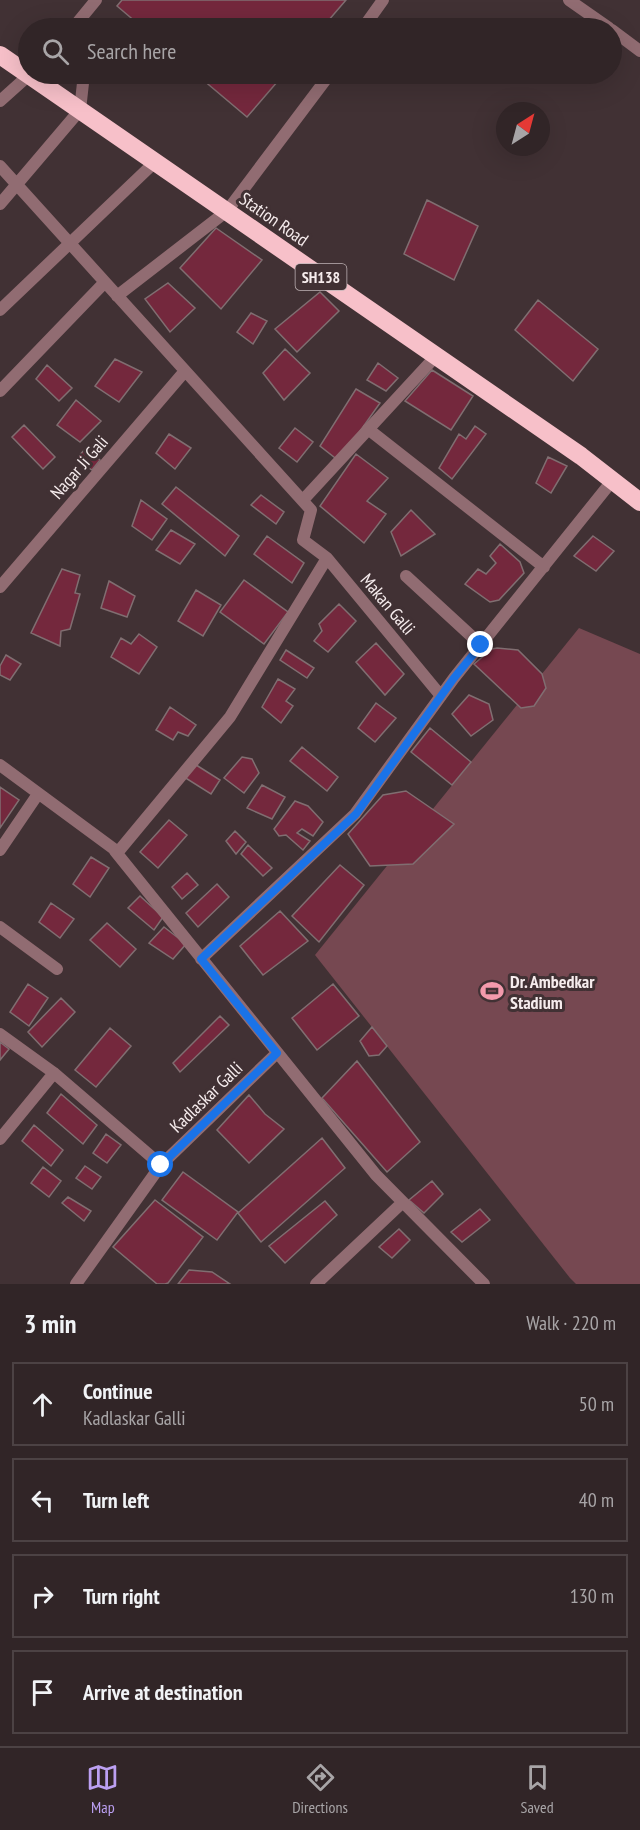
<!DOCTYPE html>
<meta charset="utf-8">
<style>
body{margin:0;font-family:"PT Sans Narrow",sans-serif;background:#3d3133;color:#f1f3f6}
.compass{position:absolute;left:496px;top:102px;width:54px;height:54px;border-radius:50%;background:#312527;box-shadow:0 6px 24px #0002;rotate:36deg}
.stop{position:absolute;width:18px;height:18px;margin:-14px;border:4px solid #1a73e8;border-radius:50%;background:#fff}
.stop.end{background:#1a73e8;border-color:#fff;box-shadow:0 2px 6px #0008}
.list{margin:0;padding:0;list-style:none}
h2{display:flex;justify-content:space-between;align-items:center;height:78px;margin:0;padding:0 24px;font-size:26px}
h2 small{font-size:20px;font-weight:400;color:#a8a5a7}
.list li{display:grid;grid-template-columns:39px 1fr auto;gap:18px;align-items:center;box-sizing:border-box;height:84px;margin:0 12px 12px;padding:0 12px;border:2px solid #4c4244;border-radius:0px}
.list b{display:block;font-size:22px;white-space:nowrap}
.list p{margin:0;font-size:20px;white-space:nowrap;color:#a8a5a7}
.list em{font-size:20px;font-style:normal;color:#a8a5a7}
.icon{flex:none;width:33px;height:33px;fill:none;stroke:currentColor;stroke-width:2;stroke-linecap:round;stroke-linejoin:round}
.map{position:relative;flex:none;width:640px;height:1284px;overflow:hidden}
.search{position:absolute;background:#312527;box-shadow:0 6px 24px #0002;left:18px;right:18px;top:18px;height:66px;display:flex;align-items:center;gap:15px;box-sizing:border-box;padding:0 21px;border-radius:33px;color:#a8a5a7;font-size:22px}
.sheet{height:462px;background:#312527}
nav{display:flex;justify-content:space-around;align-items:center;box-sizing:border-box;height:84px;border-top:2px solid #4c4244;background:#312527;font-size:16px;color:#a8a5a7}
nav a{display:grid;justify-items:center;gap:3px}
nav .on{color:#bca0f2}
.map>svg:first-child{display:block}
.green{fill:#764851}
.building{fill:#74283d;stroke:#806e71;stroke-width:1.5}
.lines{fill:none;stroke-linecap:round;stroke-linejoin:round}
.street{stroke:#916c72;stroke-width:12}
.highway{stroke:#f7c0c9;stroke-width:18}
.route{stroke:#1a73e8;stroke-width:8}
.labels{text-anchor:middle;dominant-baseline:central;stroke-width:6;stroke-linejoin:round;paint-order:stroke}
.shield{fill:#413134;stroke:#c0b4b6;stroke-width:1.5}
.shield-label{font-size:16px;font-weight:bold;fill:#f6eced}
.street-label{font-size:18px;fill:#f6eced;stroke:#413134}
.poi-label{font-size:18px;font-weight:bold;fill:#f6eced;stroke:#413134;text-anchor:start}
</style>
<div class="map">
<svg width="640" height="1284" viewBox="0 0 640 1284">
<rect width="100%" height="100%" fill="#413134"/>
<path class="green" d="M579,628L640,654V1284H576L570,1278L315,955Z"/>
<path class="building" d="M122,0H346L322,28H143L117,6Z
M196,74H284L247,117Z
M427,200L478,226L454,280L404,254Z
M216,228L262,260L221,309L180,268Z
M168,283L195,308L170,332L145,299Z
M320,292L339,311L297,352L275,329Z
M538,300L598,349L573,381L515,330Z
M251,313L267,321L253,344L237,332Z
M285,349L310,373L284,400L263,373Z
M115,359L142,372L119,402L95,386Z
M378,363L398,378L386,391L367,380Z
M47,365L72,388L59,401L36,379Z
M432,370L473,396L451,430L405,401Z
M356,389L380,403L339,461L320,446Z
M76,400L101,421L80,442L57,425Z
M24,425L55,457L43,469L12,437Z
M475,426L486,434L452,479L439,468L459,434L466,439Z
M295,428L313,442L297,462L279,448Z
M169,434L191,448L175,469L156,453Z
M86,448L100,460L92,470L76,459Z
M356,454L388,478L367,501L386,514L364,543L320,506Z
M548,457L567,466L551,493L536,483Z
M176,487L239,536L225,556L162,504Z
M261,495L284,512L276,524L251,505Z
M141,500L167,519L152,540L132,526Z
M411,510L435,534L401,556L391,532Z
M171,530L195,544L180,564L156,550Z
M267,536L304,563L292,583L254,554Z
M593,536L614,551L596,571L574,556Z
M500,544L520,562L524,573L499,600L490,602L465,584L478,569L486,574L496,563L490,556Z
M62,569L80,575L75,593L80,594L70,629L61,631L60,646L31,633Z
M244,580L288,612L264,644L220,612Z
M109,581L135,596L127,617L101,608Z
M196,590L221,605L203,636L178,621Z
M339,604L356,621L328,652L314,641L322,631L319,624Z
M139,634L157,647L139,674L111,657L121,638L131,644Z
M376,643L404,674L385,695L356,662Z
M497,648L518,650L542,674L546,688L534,706L521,708L474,664L492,649Z
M286,650L314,668L307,678L280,660Z
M6,655L21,664L10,680L0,675V666Z
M278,679L295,689L286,701L293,706L281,723L262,707Z
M469,695L489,704L493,720L471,736L452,714Z
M376,703L396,718L375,742L358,728Z
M170,707L196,725L188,736L178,732L173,740L156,730Z
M430,728L471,762L452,785L411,752Z
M302,747L338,777L327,791L290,761Z
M242,757L252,759L259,773L244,793L224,778Z
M193,763L220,780L211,794L184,777Z
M262,785L285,797L272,819L247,808Z
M0,787L19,800L0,828Z
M406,791L454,824L413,864L370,866L348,834L383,795Z
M295,801L308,806L323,822L313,836L302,829L297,833L310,841L303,850L286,835L279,836L274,829Z
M169,820L187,835L158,868L140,852Z
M235,831L246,842L236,854L226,841Z
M248,845L272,868L263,876L241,854Z
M91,857L109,868L90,897L73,884Z
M340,865L364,885L319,942L292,916Z
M187,873L198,885L182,899L172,887Z
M217,884L229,897L198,927L186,913Z
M140,896L163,917L154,930L128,908Z
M51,903L74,919L60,938L39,922Z
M280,911L308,941L263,975L240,946Z
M107,923L136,949L120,967L90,940Z
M164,927L186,944L173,959L149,943Z
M28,984L48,998L29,1026L10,1012Z
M333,984L359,1016L317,1050L292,1018Z
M61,998L75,1012L42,1047L28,1032Z
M220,1016L229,1025L180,1072L173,1063Z
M372,1027L387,1046L379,1055L369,1056L360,1041Z
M110,1028L131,1046L96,1087L75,1070Z
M0,1042L9,1049L0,1060Z
M357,1061L420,1142L387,1172L322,1098Z
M61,1094L97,1125L83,1144L47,1113Z
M249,1095L265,1114L284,1129L249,1163L217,1130Z
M34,1125L63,1150L51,1166L22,1141Z
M106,1134L121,1145L107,1163L93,1153Z
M322,1138L345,1168L261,1242L238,1213Z
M85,1166L101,1177L92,1189L76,1178Z
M43,1167L61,1181L49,1197L31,1183Z
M183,1172L238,1212L217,1240L162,1200Z
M432,1181L443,1194L424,1213L409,1200Z
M68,1197L91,1211L84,1221L62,1203Z
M155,1200L203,1237L168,1283L165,1284H157L113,1247Z
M325,1201L337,1215L285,1263L269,1246Z
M480,1209L490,1220L462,1242L451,1232Z
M399,1229L410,1240L392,1258L379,1247Z
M189,1270L212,1272L230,1284H178Z"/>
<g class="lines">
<path class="street" d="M569,0L609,28
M73,28L96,0
M363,28L383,0
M612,30L640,51
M0,101L29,75
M0,166L311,510L303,540L327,558L441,696
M0,204L80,110L84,74
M117,296L227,211L330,74
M0,310L155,162
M0,391L105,282
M368,429L544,567
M303,500L436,356
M406,576L481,645
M0,587L185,371
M0,765L118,852L115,851L376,1175L484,1284
M0,850L38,794
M118,852L230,717L327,558
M0,927L57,969
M201,959L355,814L454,678L612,481
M0,1034L54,1073L161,1165
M0,1139L54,1073
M76,1284L161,1165L277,1053
M316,1284L403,1202"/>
<path class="highway" d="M0,55L581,456L640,502"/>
</g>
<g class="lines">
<path class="route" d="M161,1165L277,1053L201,959L356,814L454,678L481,645"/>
</g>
<defs>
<g id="stadium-bare" transform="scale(1.8)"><path d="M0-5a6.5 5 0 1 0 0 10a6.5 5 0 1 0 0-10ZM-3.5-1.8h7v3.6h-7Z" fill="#f39aac" stroke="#413134" stroke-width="2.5" paint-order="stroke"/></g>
</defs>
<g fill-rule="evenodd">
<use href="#stadium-bare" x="492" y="991"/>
</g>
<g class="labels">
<rect class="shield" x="295.5" y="264" width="51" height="26" rx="4.5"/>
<g class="shield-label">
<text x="321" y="277">SH138</text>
</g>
<g class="street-label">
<text transform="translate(274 219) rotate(35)">Station Road</text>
<text transform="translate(79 467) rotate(-49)">Nagar Ji Gali</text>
<text transform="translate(388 604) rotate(50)">Makan Galli</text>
<text transform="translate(206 1097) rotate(-44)">Kadlaskar Galli</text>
</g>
<g class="poi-label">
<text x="510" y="981">Dr. Ambedkar<tspan x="510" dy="21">Stadium</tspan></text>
</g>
</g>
</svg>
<svg class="compass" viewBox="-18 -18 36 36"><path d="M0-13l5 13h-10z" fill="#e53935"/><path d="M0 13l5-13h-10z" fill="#a8a5a7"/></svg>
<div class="stop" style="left:161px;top:1165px"></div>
<div class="stop end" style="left:481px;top:645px"></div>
<div class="search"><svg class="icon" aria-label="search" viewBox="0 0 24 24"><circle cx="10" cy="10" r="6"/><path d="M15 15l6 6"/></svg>Search here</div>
</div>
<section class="sheet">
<h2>3 min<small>Walk · 220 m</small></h2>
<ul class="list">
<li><svg class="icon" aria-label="ahead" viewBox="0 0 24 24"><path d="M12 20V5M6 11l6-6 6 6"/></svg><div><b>Continue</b><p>Kadlaskar Galli</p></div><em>50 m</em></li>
<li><svg class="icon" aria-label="left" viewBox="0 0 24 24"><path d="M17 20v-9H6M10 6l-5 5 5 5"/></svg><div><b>Turn left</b></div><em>40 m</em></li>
<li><svg class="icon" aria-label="right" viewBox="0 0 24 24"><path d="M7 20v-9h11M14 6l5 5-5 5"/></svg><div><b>Turn right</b></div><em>130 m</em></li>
<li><svg class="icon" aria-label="arrive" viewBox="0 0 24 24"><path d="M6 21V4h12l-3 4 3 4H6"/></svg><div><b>Arrive at destination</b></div></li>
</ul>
</section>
<nav>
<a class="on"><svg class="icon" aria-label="map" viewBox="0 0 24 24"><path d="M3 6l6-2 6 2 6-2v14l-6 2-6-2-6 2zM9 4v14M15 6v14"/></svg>Map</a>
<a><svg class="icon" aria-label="directions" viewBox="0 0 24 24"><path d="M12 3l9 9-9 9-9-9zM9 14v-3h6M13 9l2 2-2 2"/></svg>Directions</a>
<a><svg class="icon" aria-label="saved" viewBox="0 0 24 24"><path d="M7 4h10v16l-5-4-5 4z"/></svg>Saved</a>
</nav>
